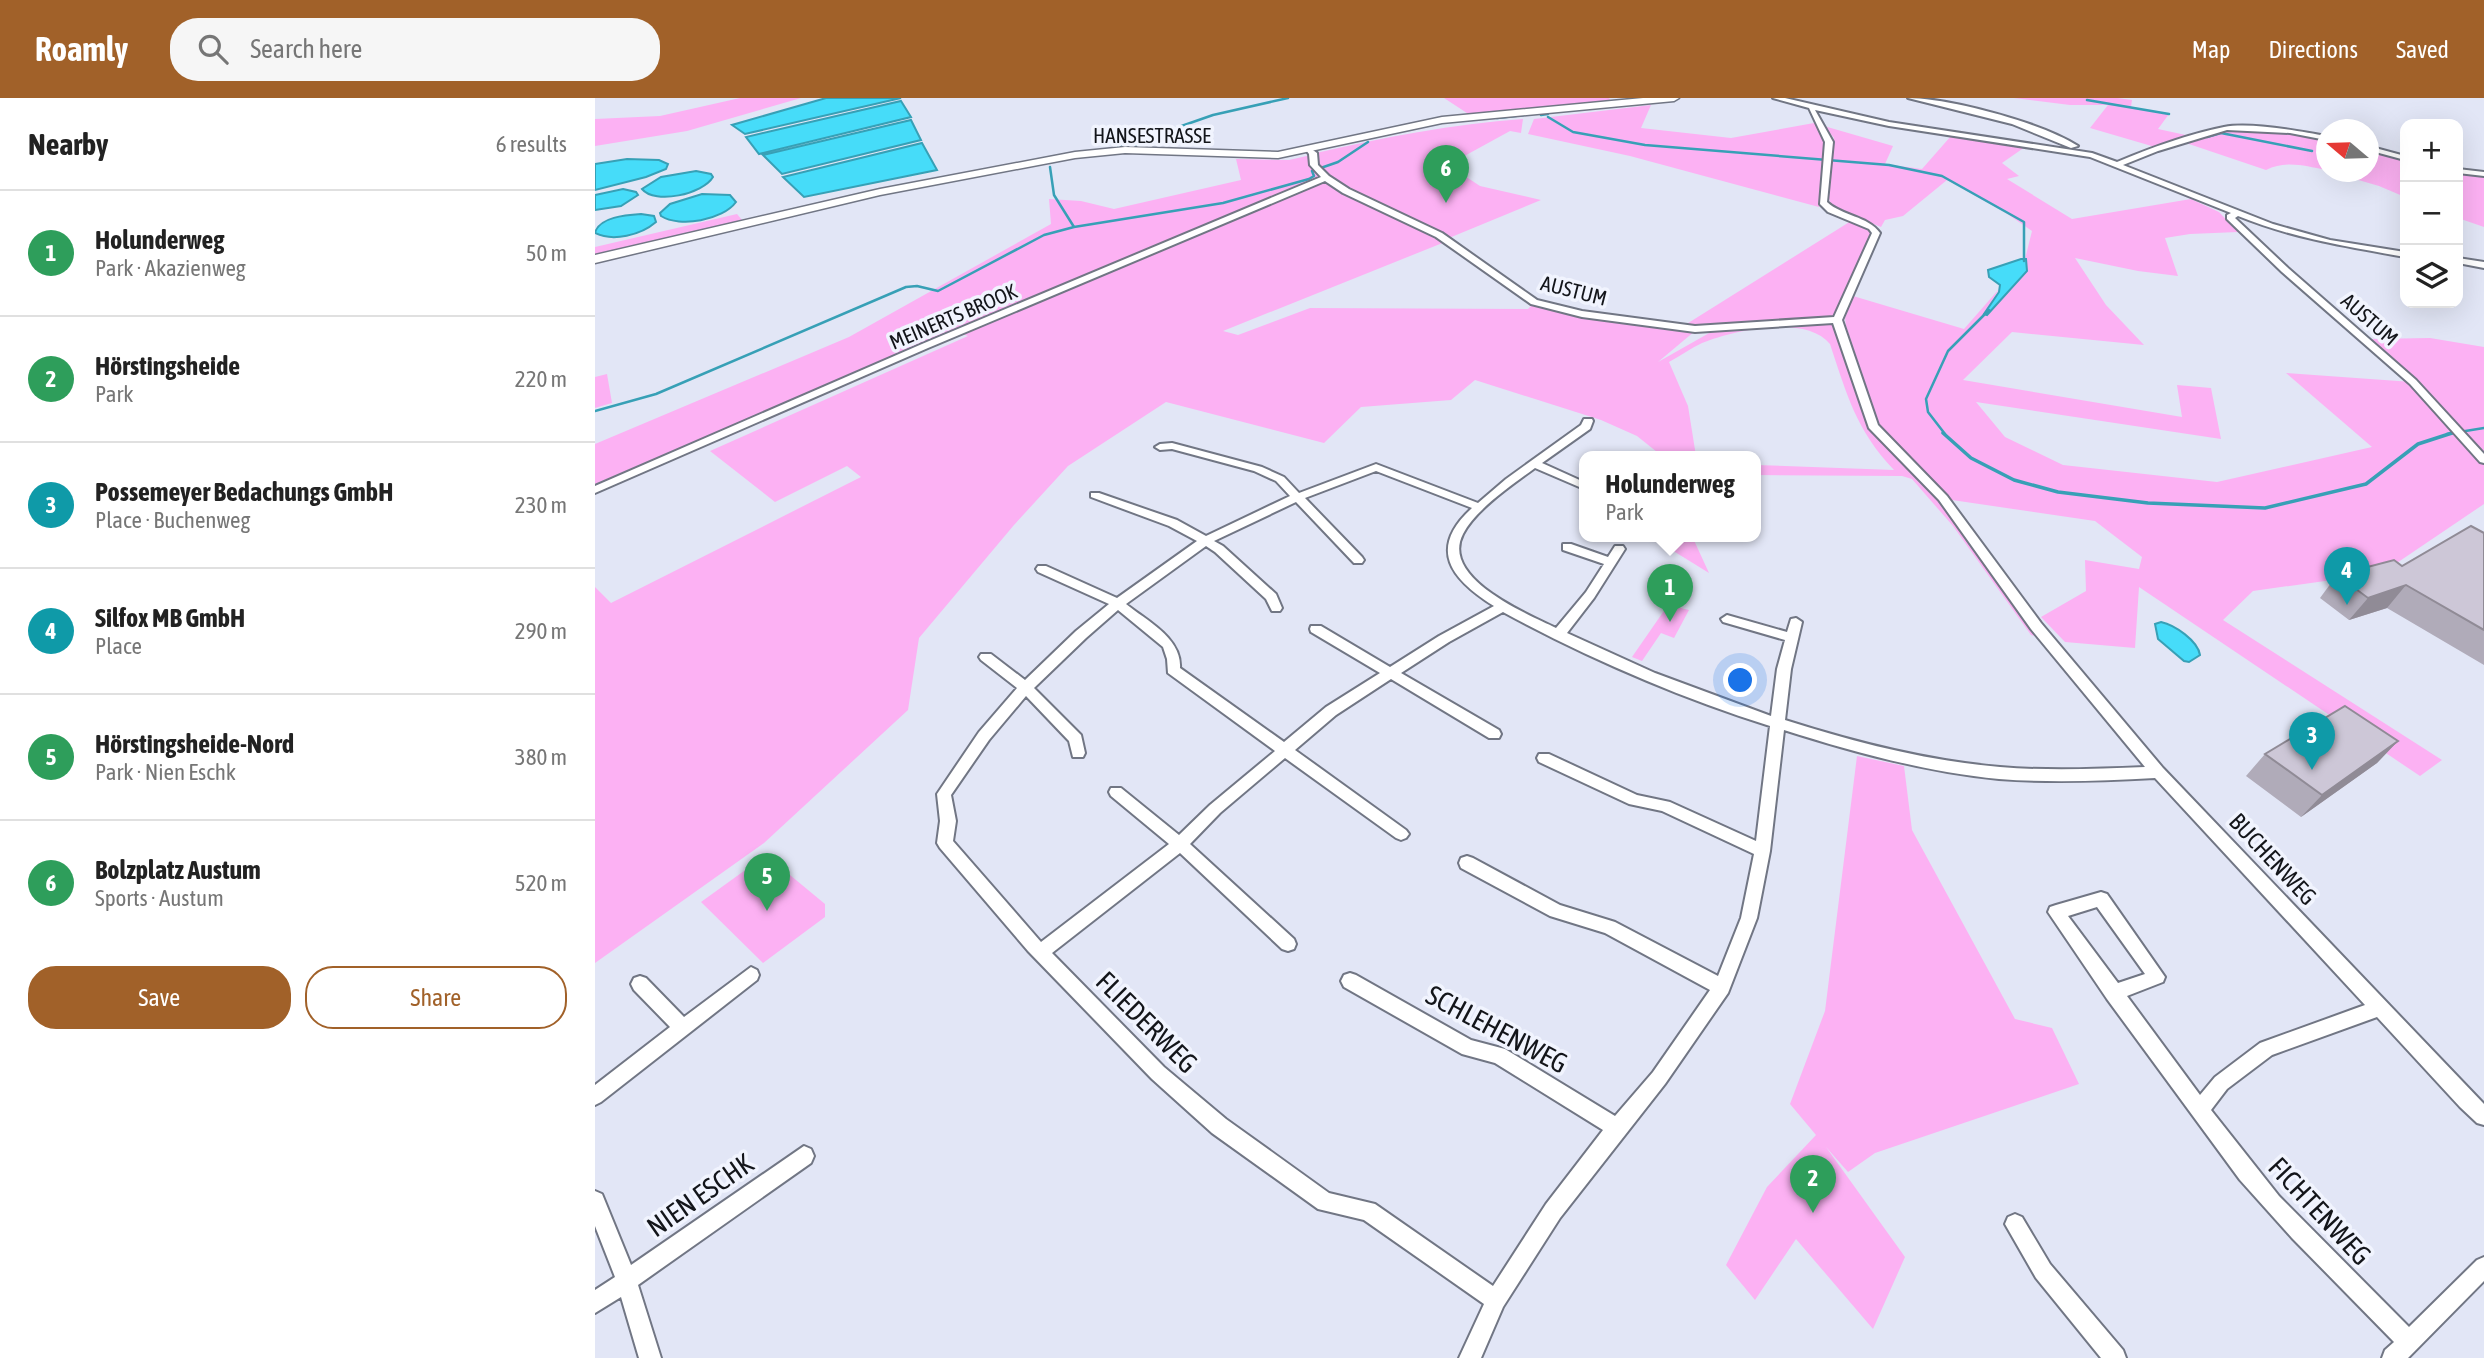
<!DOCTYPE html>
<meta charset="utf-8">
<style>
body{margin:0;font-family:"Asap Condensed",sans-serif;background:#f6f6f6;color:#222}
.controls{position:absolute;right:21px;top:21px;display:grid;overflow:hidden;border-radius:14px;box-shadow:0 7px 28px #0002}
.controls button{width:63px;height:63px;display:grid;place-items:center;padding:0;border:0;border-bottom:2px solid #e0e0e0;background:#fff;color:#222;font:35px sans-serif}
.compass{position:absolute;left:1721px;top:21px;width:63px;height:63px;border-radius:50%;background:#fff;box-shadow:0 7px 28px #0002;rotate:289deg}
.you{position:absolute;left:1146px;top:583px;width:24px;height:24px;margin:-18px;border:5px solid #fff;border-radius:50%;background:#1a73e8;box-shadow:0 0 0 10px #1a73e833}
.badge{display:grid;place-items:center;width:46px;height:46px;border-radius:50%;background:#a16129;color:#fff;font-size:23px;font-weight:700}
.pin{position:absolute;translate:-50% -58px;filter:drop-shadow(0 2px 4px #0008)}
.pin::after{content:'';position:absolute;top:37px;width:24px;height:21px;background:inherit;clip-path:polygon(0 0,100% 0,50% 100%)}
.popup{position:absolute;left:984px;top:353px;width:182px;height:91px;box-sizing:border-box;display:grid;place-content:center;border-radius:14px;background:#fff;filter:drop-shadow(0 2px 5px #0005);font-size:23px;white-space:nowrap;color:#767676}
.popup b{font-size:26px;color:#222}
.popup::after{content:'';position:absolute;left:50%;top:100%;margin-left:-14px;border:14px solid transparent;border-top-color:#fff}
.list{margin:0;padding:0;list-style:none}
h2{display:flex;justify-content:space-between;align-items:center;height:91px;margin:0;padding:0 28px;font-size:30px}
h2 small{font-size:23px;font-weight:400;color:#767676}
.list li{display:grid;grid-template-columns:46px 1fr auto;gap:21px;align-items:center;box-sizing:border-box;height:126px;padding:0 28px;border-top:2px solid #e0e0e0}
.list b{display:block;font-size:26px;white-space:nowrap}
.list p{margin:0;font-size:23px;white-space:nowrap;color:#767676}
.list em{font-size:23px;font-style:normal;color:#767676}
.actions{display:flex;gap:14px;padding:21px 28px}
.actions a{flex:1;padding:16px 0;border:2px solid #a16129;border-radius:28px;text-align:center;font-size:24px;color:#a16129}
.actions .main{background:#a16129;color:#fff}
.icon{flex:none;width:38px;height:38px;fill:none;stroke:currentColor;stroke-width:2;stroke-linecap:round;stroke-linejoin:round}
.map{position:relative;flex:none;width:1889px;height:1260px;overflow:hidden}
header{display:flex;align-items:center;gap:42px;box-sizing:border-box;height:98px;padding:0 35px;background:#a16129;color:#fff}
header strong{font-size:33px}
nav{display:flex;gap:38px;margin-inline-start:auto;font-size:24px}
.search{width:490px;height:63px;background:#f6f6f6;display:flex;align-items:center;gap:18px;box-sizing:border-box;padding:0 24px;border-radius:28px;color:#767676;font-size:26px}
main{display:flex}
aside{flex:1;background:#fff}
.map>svg:first-child{display:block}
.green{fill:#fcb1f3}
.water{fill:#46dcf9;stroke:#37a0b6;stroke-width:2}
.lines{fill:none;stroke-linecap:round;stroke-linejoin:round}
.stream-far1{stroke:#37a0b6;stroke-width:2.5}
.stream{stroke:#37a0b6;stroke-width:3.5}
.street-casing{stroke:#717684;stroke-width:4}
.secondary-casing{stroke:#717684;stroke-width:3}
.street{fill:#fff;fill-rule:evenodd}
.secondary{fill:#fff;fill-rule:evenodd}
.wall{fill:#b0abb9}
.shaded-wall{fill:#908b96}
.building{fill:#cdc7d7;stroke:#908b96;stroke-width:2}
.labels{text-anchor:middle;dominant-baseline:central;stroke-width:7;stroke-linejoin:round;paint-order:stroke}
.far-street-label{font-size:21px;fill:#13151a;stroke:#f1f4fe}
.street-label{font-size:24px;fill:#13151a;stroke:#f1f4fe}
.near-street-label{font-size:28px;fill:#13151a;stroke:#f1f4fe}
</style>
<header>
<strong>Roamly</strong>
<div class="search"><svg class="icon" aria-label="search" viewBox="0 0 24 24"><circle cx="10" cy="10" r="6"/><path d="M15 15l6 6"/></svg>Search here</div>
<nav><a>Map</a><a>Directions</a><a>Saved</a></nav>
</header>
<main>
<aside>
<h2>Nearby<small>6 results</small></h2>
<ul class="list">
<li><span class="badge" style="background:#2e9e5b">1</span><div><b>Holunderweg</b><p>Park · Akazienweg</p></div><em>50 m</em></li>
<li><span class="badge" style="background:#2e9e5b">2</span><div><b>Hörstingsheide</b><p>Park</p></div><em>220 m</em></li>
<li><span class="badge" style="background:#0f9aa8">3</span><div><b>Possemeyer Bedachungs GmbH</b><p>Place · Buchenweg</p></div><em>230 m</em></li>
<li><span class="badge" style="background:#0f9aa8">4</span><div><b>Silfox MB GmbH</b><p>Place</p></div><em>290 m</em></li>
<li><span class="badge" style="background:#2e9e5b">5</span><div><b>Hörstingsheide-Nord</b><p>Park · Nien Eschk</p></div><em>380 m</em></li>
<li><span class="badge" style="background:#2e9e5b">6</span><div><b>Bolzplatz Austum</b><p>Sports · Austum</p></div><em>520 m</em></li>
</ul>
<div class="actions"><a class="main">Save</a><a>Share</a></div>
</aside>
<div class="map">
<svg width="1889" height="1260" viewBox="0 0 1889 1260">
<rect width="100%" height="100%" fill="#e2e6f6"/>
<path class="green" d="M145,0H206L92,33L0,48V21L65,18Z
M849,0H1014L1017,5L875,17Z
M1419,0H1522L1537,2L1536,9L1574,16L1563,31L1600,39L1560,49L1495,30L1513,7H1475Z
M1056,7L1046,30L1136,40L1219,25L1230,40L1224,109L1035,58L933,36L939,21Z
M928,21L926,35L915,33L853,67L885,88L946,102L854,140L753,93L721,66V55C790,39 858,26 928,21Z
M1229,28L1298,48L1290,66L1327,71L1356,38L1430,49L1407,65L1424,78L1412,81L1477,121L1596,101L1624,114L1643,134L1595,136L1570,140L1583,178L1543,173L1480,160L1511,207L1549,247L1417,234L1368,282L1587,319L1582,287L1616,290L1626,341L1381,304L1410,339L1468,367L1622,384L1777,349L1691,275L1817,284L1801,269H1807L1776,241L1835,240L1889,249V406L1787,475L1658,493L1628,522L1847,662L1825,678L1544,489L1540,550L1470,544L1446,519L1491,493L1490,462L1544,471L1547,459L1500,423L1357,402L1284,327L1251,228L1250,220L1258,198L1369,231L1404,191L1390,216L1393,217L1432,173L1430,161L1437,133L1411,115L1352,82L1308,118L1290,122L1286,129L1237,110L1234,100L1239,40Z
M1635,31L1695,34L1731,41V72C1710,68 1691,62 1671,72L1591,45Z
M1774,51L1810,61V99L1784,88L1736,74H1773Z
M716,57L729,80L850,144L628,233L643,237L715,210L933,211L937,207L997,221L1100,233L1063,264L1116,234L1233,225L1240,228L1273,328L1339,398L1444,539L1436,537L1358,428L1317,381L1307,378L1161,377V367L1299,372C1261,332 1252,297 1235,246C1211,216 1139,232 1107,245C1096,250 1085,258 1074,264L1093,308L1101,358H1067L1042,338L1006,322L880,282L856,302L766,309L729,345L571,304L473,368L419,427L324,540L313,612L169,745L0,865V489L16,505L266,379L252,368L180,404L115,353L373,238L359,232L0,386V346L254,239L456,126L454,101L486,103L519,111L646,82L641,61L694,62Z
M1863,74L1889,77V129L1863,120Z
M142,116L147,122L0,157V149Z
M1256,123L1275,130L1278,135L1239,218L1090,227Z
M12,276L17,305L0,310V279Z
M1069,438H1097L1114,475L1067,446Z
M1073,507L1094,512L1079,540L1066,535L1047,563L1037,559Z
M1262,658L1309,668L1317,732L1420,921L1457,930L1484,986L1280,1055L1253,1074L1231,1049L1310,1159L1278,1231L1201,1141L1160,1202L1131,1167L1172,1089L1221,1037L1195,1006L1230,913Z
M178,763L230,806V819L168,865L106,804L160,765Z"/>
<path class="water" d="M231,0H306L150,36L137,27Z
M306,3L316,19L164,56L151,39Z
M316,22L326,42L187,76L168,57Z
M327,45L342,72L209,99L188,79Z
M32,61L64,62L73,66L71,71L51,79L0,92V66Z
M101,73L116,76L118,79C108,96 60,107 47,91L66,79Z
M28,91L41,94L43,97L26,108L0,112V97Z
M107,96L135,97L141,104C128,122 85,130 66,118L65,115L75,106Z
M46,116L59,118L61,124C46,137 18,144 0,135C4,119 31,117 46,116Z
M1426,161H1431L1432,173L1392,217L1389,216L1404,194L1405,187L1394,179L1393,172Z
M1566,524C1580,527 1603,543 1605,557L1594,564L1589,563L1563,541L1560,526Z"/>
<g class="lines">
<path class="stream-far1" d="M1492,2L1574,16
M946,17L953,16
M953,19L978,34L1050,47L1294,67L1347,78L1429,124V163
M902,20L929,17
M1612,39L1626,35L1717,53
M552,44L555,39L618,17L693,0
M523,49L543,48
M455,69L459,97L479,129
M0,313L61,296L311,189L322,188L343,193L449,137L479,129L628,105L714,81L719,78L717,73L743,64L773,44
M1350,336L1333,314L1331,301L1353,253L1394,212
M1852,336L1889,330"/>
<path class="stream" d="M1348,335L1376,360L1419,382L1463,394L1553,405L1670,410L1771,386L1823,346L1857,335"/>
<g class="street-casing">
<path id="street" d="M1178,0H1190L1294,24L1497,55L1522,64C1556,50 1593,36 1629,29C1655,24 1705,33 1731,38V42L1695,35L1632,32L1563,53L1528,67L1678,126L1735,142L1810,154V159C1753,149 1697,140 1643,118L1640,120L1693,170L1821,282L1889,356V365L1885,364L1815,286L1687,174L1632,121V117L1636,115L1495,59L1294,28L1220,12L1238,44L1232,104C1247,118 1273,118 1285,135L1247,222L1283,327L1352,398L1446,525L1568,670L1889,1006V1027L1882,1025L1865,1009L1782,919L1677,957L1632,991L1616,1012L1684,1098L1814,1229L1882,1162L1889,1159V1183L1813,1260H1787L1790,1252L1799,1244L1697,1140L1645,1082L1512,901L1453,814L1455,809L1461,807L1506,794L1512,796L1570,879L1568,884L1532,898L1605,997L1620,979L1665,945L1770,907L1560,680C1508,683 1456,685 1404,681C1331,674 1258,654 1189,632L1175,753L1162,820L1133,895L1070,986L965,1120L908,1209L886,1260H864L889,1206L769,1122L723,1111L617,1035L557,981L433,853L345,750L342,745L345,723L342,696L384,634L422,590L386,562L384,559L386,556H396L430,582L481,533L514,506L443,474L441,471L443,468H451L522,500L602,443L574,428L496,399V395H504L582,422L611,438L695,398L681,383L659,373L577,351L565,352L560,349L565,346L577,345L667,369L689,379L704,395L781,366L883,405L911,381L986,327L989,321H997L998,323L995,331L947,365L989,384V391L940,370C917,387 881,411 868,436C845,480 932,516 961,530L991,494L1009,466L968,452V446H976L1013,459L1020,448H1028L1030,451L999,500L972,535L1060,575L1176,618L1182,571L1190,542L1128,524L1126,521L1132,517L1192,534L1196,521L1201,520L1207,524L1196,571L1190,622C1259,644 1332,663 1405,669C1453,673 1502,671 1550,669L1436,531L1344,402L1274,330L1238,225L1100,234L987,219L936,206L841,139L748,95L730,83L333,250L0,395V388L327,246L726,79L715,67L714,56L711,52L715,50L722,55L723,67L734,78L754,91L847,135L942,202L987,213L1100,228L1239,219L1277,135L1274,131L1233,114L1225,106L1230,44L1214,10ZM781,373L877,410C832,451 856,481 899,508L844,538L795,569L726,528H716L715,531L716,534L785,575L731,609L689,644L585,570C587,540 552,523 531,506L611,448L620,454L671,501L677,513H685L687,510L681,496L628,448L619,443L701,404L759,465H767L769,462L767,459L710,400ZM523,512L568,549L572,561L573,575L680,653L615,707L584,737L526,690H516L514,694L516,698L574,746L446,844L358,743L361,723L356,697L394,642L431,598L474,643L478,659H488L490,655L486,637L439,590L491,540ZM908,514C993,560 1083,599 1175,628L1161,743L1075,704L1042,697L954,656H944L942,660L944,664L1034,706L1067,713L1159,756L1146,820L1123,878L1020,824L965,807L878,760L872,758L866,760L864,765L866,770L955,818L1010,835L1115,892L1058,974L1020,1018L910,951L876,942L761,877L755,875L749,877L746,883L749,889L867,956L900,965L1008,1032L951,1106L898,1188L780,1106L734,1095L631,1021L569,969L457,855L585,755L687,851L693,853L699,851L701,846L699,841L595,746L625,715L690,660L801,740L806,742L811,740L814,736L811,732L700,652L741,617L796,581L894,640H904L906,636L904,632L806,575L854,544ZM1502,809L1550,876L1523,885L1473,818Z
M1313,0C1354,0 1448,25 1483,48L1476,50L1417,26Z
M1773,48L1810,58V62L1773,52Z
M1863,71L1889,74V78L1863,75Z
M1863,160L1889,164V170L1863,165Z
M156,869L162,872L164,877L162,882L6,1004L0,1007V987L75,929L39,892L36,886L39,880L45,878L51,880L89,919Z
M209,1048L216,1051L219,1058L216,1065L43,1187L66,1260H44L26,1199L0,1215V1192L20,1179L0,1128V1093L7,1096L36,1167Z
M1420,1116L1427,1119L1455,1166L1528,1252L1531,1260H1506L1441,1180L1410,1126L1413,1119Z"/>
</g>
<g class="secondary-casing">
<path id="secondary" d="M1048,0H1084L1079,3L847,25L683,60L530,55L480,60L285,97L0,165V157L285,91L480,54L530,49L683,54L847,19Z"/>
</g>
<use href="#street" class="street"/>
<use href="#secondary" class="secondary"/>
</g>
<path class="wall" d="M1889,435V567L1792,510L1754,522L1725,500L1742,477L1807,468Z
M1803,643L1782,665L1706,719L1651,678L1670,656Z"/>
<path class="shaded-wall" d="M1811,487L1792,510L1754,522L1773,500Z
M1803,643L1782,665L1706,719L1727,697Z"/>
<path class="building" d="M1876,428L1889,435V532L1811,487L1773,500L1742,477L1799,462L1807,468Z
M1750,608L1803,643L1727,697L1670,656Z"/>
<g class="labels">
<g class="far-street-label">
<text x="557" y="37">HANSESTRASSE</text>
<text transform="translate(979 192) rotate(14)">AUSTUM</text>
<text transform="translate(358 218) rotate(-23)">MEINERTS BROOK</text>
<text transform="translate(1775 221) rotate(41)">AUSTUM</text>
</g>
<g class="street-label">
<text transform="translate(1678 761) rotate(47)">BUCHENWEG</text>
</g>
<g class="near-street-label">
<text transform="translate(552 924) rotate(45)">FLIEDERWEG</text>
<text transform="translate(902 931) rotate(28)">SCHLEHENWEG</text>
<text transform="translate(105 1097) rotate(-35)">NIEN ESCHK</text>
<text transform="translate(1725 1113) rotate(47)">FICHTENWEG</text>
</g>
</g>
</svg>
<div class="controls">
<button>+</button>
<button>−</button>
<button><svg class="icon" aria-label="layers" viewBox="0 0 24 24"><path d="M12 4l9 5-9 5-9-5zM3 14l9 5 9-5"/></svg></button>
</div>
<svg class="compass" viewBox="-18 -18 36 36"><path d="M0-13l5 13h-10z" fill="#e53935"/><path d="M0 13l5-13h-10z" fill="#767676"/></svg>
<div class="you"></div>
<div class="pin badge" style="left:1075px;top:524px;background:#2e9e5b">1</div>
<div class="popup"><b>Holunderweg</b>Park</div>
<div class="pin badge" style="left:1218px;top:1115px;background:#2e9e5b">2</div>
<div class="pin badge" style="left:1717px;top:672px;background:#0f9aa8">3</div>
<div class="pin badge" style="left:1752px;top:507px;background:#0f9aa8">4</div>
<div class="pin badge" style="left:172px;top:813px;background:#2e9e5b">5</div>
<div class="pin badge" style="left:851px;top:105px;background:#2e9e5b">6</div>
</div>
</main>
